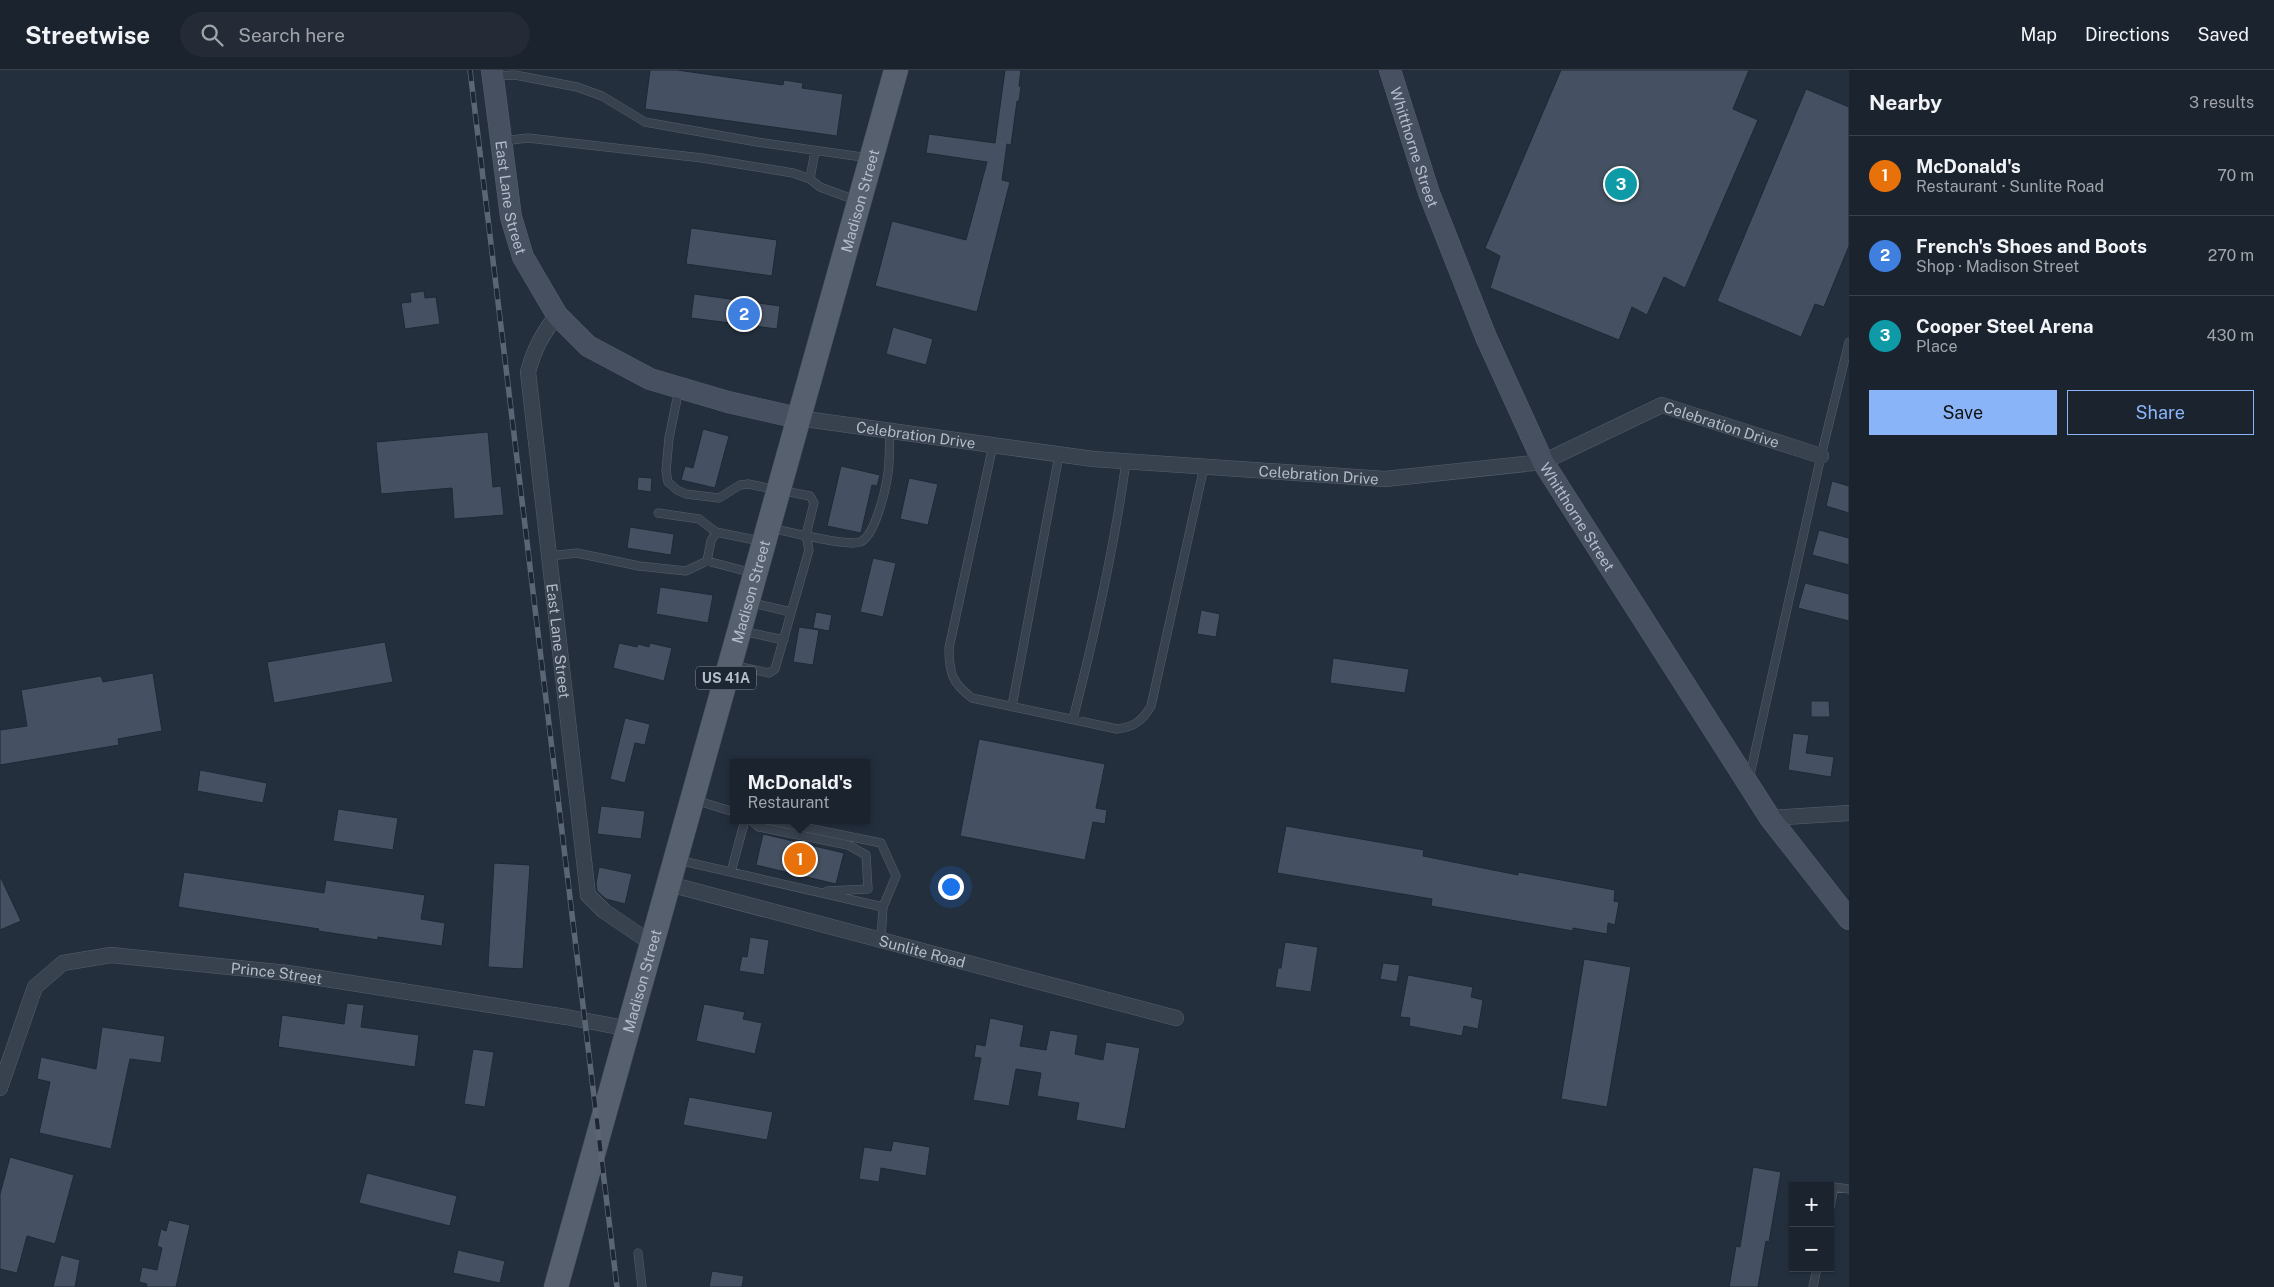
<!DOCTYPE html>
<meta charset="utf-8">
<style>
body{margin:0;font-family:"Public Sans",sans-serif;background:#242b36;color:#f1f3f6}
.controls{position:absolute;right:15px;bottom:15px;display:grid;overflow:hidden;border-radius:0px;box-shadow:0 1px 4px #0004}
.controls button{width:45px;height:45px;display:grid;place-items:center;padding:0;border:0;border-bottom:1px solid #39404a;background:#1b232e;color:#f1f3f6;font:25px sans-serif}
.you{position:absolute;left:950px;top:816px;width:18px;height:18px;margin:-12px;border:4px solid #fff;border-radius:50%;background:#1a73e8;box-shadow:0 0 0 8px #1a73e833}
.badge{display:grid;place-items:center;width:32px;height:32px;border-radius:50%;background:#8ab4f8;color:#fff;font-size:16px;font-weight:700}
.pin{position:absolute;translate:-50% -50%;border:2px solid #fff;box-shadow:0 1px 5px #0006}
.popup{position:absolute;left:730px;top:689px;width:140px;height:65px;box-sizing:border-box;display:grid;place-content:center;border-radius:0px;background:#1b232e;filter:drop-shadow(0 1px 4px #0005);font-size:16px;white-space:nowrap;color:#a0a4aa}
.popup b{font-size:19px;color:#f1f3f6}
.popup::after{content:'';position:absolute;left:50%;top:100%;margin-left:-10px;border:10px solid transparent;border-top-color:#1b232e}
.list{margin:0;padding:0;list-style:none}
h2{display:flex;justify-content:space-between;align-items:center;height:65px;margin:0;padding:0 20px;font-size:21px}
h2 small{font-size:16px;font-weight:400;color:#a0a4aa}
.list li{display:grid;grid-template-columns:32px 1fr auto;gap:15px;align-items:center;box-sizing:border-box;height:80px;padding:0 20px;border-top:1px solid #39404a}
.list b{display:block;font-size:19px;white-space:nowrap}
.list p{margin:0;font-size:16px;white-space:nowrap;color:#a0a4aa}
.list em{font-size:16px;font-style:normal;color:#a0a4aa}
.actions{display:flex;gap:10px;padding:15px 20px}
.actions a{flex:1;padding:11px 0;border:1px solid #8ab4f8;border-radius:0px;text-align:center;font-size:18px;color:#8ab4f8}
.actions .main{background:#8ab4f8;color:#111}
.icon{flex:none;width:28px;height:28px;fill:none;stroke:currentColor;stroke-width:2;stroke-linecap:round;stroke-linejoin:round}
.map{position:relative;flex:none;width:1849px;height:1217px;overflow:hidden}
header{display:flex;align-items:center;gap:30px;box-sizing:border-box;height:70px;padding:0 25px;background:#1b232e;border-bottom:1px solid #39404a}
header strong{font-size:24px}
nav{display:flex;gap:28px;margin-inline-start:auto;font-size:18px}
.search{width:350px;height:45px;background:#242b36;display:flex;align-items:center;gap:12px;box-sizing:border-box;padding:0 18px;border-radius:28px;color:#a0a4aa;font-size:19px}
main{display:flex}
aside{flex:1;background:#1b232e}
.map>svg:first-child{display:block}
.building{fill:#455162;stroke:#1f2835}
.lines{fill:none;stroke-linecap:round;stroke-linejoin:round}
.lane-casing{stroke:#565f6c;stroke-width:9}
.street-casing{stroke:#565f6c;stroke-width:16}
.secondary-casing{stroke:#565f6c;stroke-width:22}
.primary-casing{stroke:#414a57;stroke-width:25}
.lane{stroke:#38414e;stroke-width:8}
.street{stroke:#38414e;stroke-width:15}
.secondary{stroke:#465061;stroke-width:21}
.primary{stroke:#56606e;stroke-width:24}
.rail-casing{stroke:#5a6575;stroke-width:5.5}
.rail{stroke:#1d2633;stroke-width:4;stroke-dasharray:11;stroke-linecap:butt}
.labels{text-anchor:middle;dominant-baseline:central;stroke-width:4.5;stroke-linejoin:round;paint-order:stroke}
.shield{fill:#1d2633;stroke:#878f9c;stroke-width:1}
.shield-label{font-size:14px;font-weight:bold;fill:#b4bcc9}
.street-label{font-size:15px;fill:#b4bcc9;stroke:#1d2633}
</style>
<header>
<strong>Streetwise</strong>
<div class="search"><svg class="icon" aria-label="search" viewBox="0 0 24 24"><circle cx="10" cy="10" r="6"/><path d="M15 15l6 6"/></svg>Search here</div>
<nav><a>Map</a><a>Directions</a><a>Saved</a></nav>
</header>
<main>
<div class="map">
<svg width="1849" height="1217" viewBox="0 0 1849 1217">
<rect width="100%" height="100%" fill="#242f3e"/>
<path class="building" d="M650,0H677L783,15L784,10L803,13L802,18L843,24L837,66L645,39Z
M1005,0H1021L1019,16L1021,17L1019,31H1017L1011,75L1007,74L1002,110L1010,112L977,242L875,216L892,151L966,170L987,92L926,83L929,64L995,73Z
M1561,0H1749L1733,39L1758,50L1685,218L1664,207L1647,245L1632,237L1619,270L1490,218L1500,186L1485,178Z
M1806,19L1849,37V176L1824,237L1815,234L1801,267L1717,231Z
M691,158L777,170L772,206L686,194Z
M424,221L425,228L436,227L440,254L405,259L401,233L411,232L410,223Z
M694,224L780,236L777,259L691,248Z
M893,257L933,269L926,295L886,284Z
M703,359L729,366L715,418L681,410L685,396L693,398Z
M488,362L493,417L501,416L504,445L454,449L452,418L381,424L376,372Z
M841,396L880,405L877,416L872,415L861,463L827,456Z
M638,407L652,408L651,422L637,420Z
M909,408L938,414L928,455L900,449Z
M1832,411L1849,416V443L1826,436Z
M630,457L674,464L671,485L627,478Z
M1819,460L1849,468V495L1812,485Z
M873,488L896,493L883,547L860,542Z
M1805,513L1849,524V551L1798,538Z
M660,517L713,525L708,553L656,544Z
M1201,540L1220,544L1216,567L1197,564Z
M816,542L832,545L829,561L813,558Z
M799,557L819,560L813,595L793,592Z
M385,572L393,612L274,633L267,592Z
M619,573L637,577L638,574L649,577L650,573L672,578L664,611L613,598Z
M1333,588L1409,599L1405,623L1330,613Z
M153,603L162,661L118,669L119,675L0,695V660L27,656L21,620L101,606L103,612Z
M1811,631H1829L1830,647H1811Z
M625,648L650,654L645,675L635,673L625,713L610,709Z
M1793,663L1809,665L1806,683L1834,687L1831,707L1788,700Z
M979,669L1105,694L1096,738L1107,740L1105,754L1093,752L1085,790L960,766Z
M200,700L267,713L263,733L197,721Z
M601,736L645,741L641,769L597,764Z
M338,739L398,748L393,780L333,771Z
M1286,756L1424,780L1423,786L1518,805V802L1615,820L1614,831L1619,832L1615,855L1608,853L1607,864L1573,858V861L1431,836L1432,829L1277,803Z
M763,764L844,783L836,814L756,795Z
M494,793L530,795L523,899L488,897Z
M599,797L632,804L625,834L606,829L597,821L596,813Z
M184,802L324,823L326,810L425,825L421,849L445,853L442,876L378,867V870L318,861L319,859L178,837Z
M0,806L21,851L0,860Z
M750,867L769,870L764,905L739,901L742,886L747,887Z
M1285,872L1318,877L1311,922L1275,917L1278,898H1281Z
M1584,889L1631,897L1607,1037L1561,1029Z
M1383,893L1400,895L1397,912L1380,909Z
M1408,905L1473,917L1471,927L1483,930L1478,959L1464,956L1462,966L1409,956L1410,948L1400,947Z
M347,933L364,935L361,957L419,965L415,997L278,977L282,945L344,954Z
M704,934L745,942L743,949L762,953L755,984L696,971Z
M990,948L1024,955L1020,976L1046,980L1050,960L1078,965L1075,984L1103,990L1106,972L1140,978L1125,1059L1076,1050L1079,1033L1037,1026L1041,1003L1016,999L1009,1036L973,1030L981,988L974,987L976,974L985,976Z
M102,957L165,966L161,993L130,989L111,1079L39,1063L50,1012L37,1009L41,987L96,999Z
M473,979L494,982L485,1037L464,1034Z
M689,1027L773,1042L767,1070L683,1055Z
M893,1071L930,1077L926,1106L881,1098L879,1112L859,1109L864,1077L891,1081Z
M10,1087L74,1105L55,1174L27,1166L17,1203L0,1199V1124Z
M1753,1097L1781,1102L1769,1172L1766,1171L1758,1217H1729L1736,1176L1740,1177Z
M367,1103L457,1126L450,1156L359,1133Z
M169,1150L190,1155L176,1217H146L147,1214L139,1212L142,1197L157,1200L162,1178L157,1176L161,1159L166,1161Z
M458,1180L505,1191L500,1213L453,1203Z
M61,1185L80,1190L75,1217H53Z
M712,1201L744,1206L742,1217H709Z"/>
<g class="lines">
<g class="lane-casing">
<path id="lane" d="M494,6L515,5L577,17L602,26L645,52L757,72L869,88
M503,71L528,68L702,88L793,103L810,109L820,117L858,131
M810,109L815,81
M679,319L669,368L666,401L668,412L677,420L686,424L719,428L740,415L748,414L810,426L814,433L806,465L809,480L775,599L769,603L731,595
M993,375L949,578C949,603 952,613 972,628L1117,659C1134,657 1142,651 1151,636L1204,397
M658,443L699,449L716,462
M770,458C786,461 849,477 860,472C875,467 886,418 888,403C890,389 889,375 890,361
M549,486L577,483L639,496L686,501L707,491L753,503
M707,491L711,471L716,462L760,471
M749,532L791,542
M742,561L784,570
M1012,636L1059,385
M1073,649C1095,564 1114,478 1126,392
M1749,709L1821,386L1849,272
M695,730L734,742
M751,750L759,757L848,775L866,785L868,819L827,821
M678,790L883,837L896,806L881,773L768,750
M731,802L745,750
M881,870L883,837
M1830,1137L1834,1117L1849,1119
M638,1183L642,1217
M1813,1217L1817,1198"/>
</g>
<g class="street-casing">
<g id="street">
<path id="s1" d="M557,245C543,263 534,279 528,302L588,825L604,841L651,873"/>
<path id="s2" d="M798,348L1093,389L1385,409L1543,392L1662,335L1821,386"/>
<path d="M1770,748L1849,743"/>
<path id="s3" d="M669,814L1176,948"/>
<path id="s4" d="M0,1018L35,917L63,893L111,885L288,903L566,947L630,959"/>
</g>
</g>
<g class="secondary-casing">
<g id="secondary">
<path id="s5" d="M492,0L511,147L523,187L557,245L588,276L650,309L728,332L798,348"/>
<path id="s6" d="M1390,0L1429,123L1486,267L1543,392L1770,748L1849,849"/>
</g>
</g>
<g class="primary-casing">
<g id="primary">
<path id="s7" d="M556,1217L896,0"/>
</g>
</g>
<use href="#lane" class="lane"/>
<use href="#street" class="street"/>
<use href="#secondary" class="secondary"/>
<use href="#primary" class="primary"/>
<g class="rail-casing">
<path id="rail" d="M470,0L617,1217"/>
</g>
<use href="#rail" class="rail"/>
</g>
<g class="labels">
<rect class="shield" x="696" y="596.5" width="60" height="23" rx="4"/>
<g class="shield-label">
<text x="726" y="608">US 41A</text>
</g>
<g class="street-label">
<text stroke="none"><textPath href="#s6" startOffset="81">Whitthorne Street</textPath></text>
<text stroke="none"><textPath href="#s5" startOffset="129">East Lane Street</textPath></text>
<text stroke="none"><textPath href="#s7" startOffset="1128">Madison Street</textPath></text>
<text stroke="none"><textPath href="#s2" startOffset="944">Celebration Drive</textPath></text>
<text stroke="none"><textPath href="#s2" startOffset="119">Celebration Drive</textPath></text>
<text stroke="none"><textPath href="#s2" startOffset="524">Celebration Drive</textPath></text>
<text stroke="none"><textPath href="#s6" startOffset="486">Whitthorne Street</textPath></text>
<text stroke="none"><textPath href="#s7" startOffset="722">Madison Street</textPath></text>
<text stroke="none"><textPath href="#s1" startOffset="335">East Lane Street</textPath></text>
<text stroke="none"><textPath href="#s3" startOffset="262">Sunlite Road</textPath></text>
<text stroke="none"><textPath href="#s4" startOffset="359">Prince Street</textPath></text>
<text stroke="none"><textPath href="#s7" startOffset="318">Madison Street</textPath></text>
</g>
</g>
</svg>
<div class="controls">
<button>+</button>
<button>−</button>
</div>
<div class="you"></div>
<div class="pin badge" style="left:800px;top:789px;background:#e8710a">1</div>
<div class="popup"><b>McDonald's</b>Restaurant</div>
<div class="pin badge" style="left:744px;top:244px;background:#3f7fe0">2</div>
<div class="pin badge" style="left:1621px;top:114px;background:#0f9aa8">3</div>
</div>
<aside>
<h2>Nearby<small>3 results</small></h2>
<ul class="list">
<li><span class="badge" style="background:#e8710a">1</span><div><b>McDonald's</b><p>Restaurant · Sunlite Road</p></div><em>70 m</em></li>
<li><span class="badge" style="background:#3f7fe0">2</span><div><b>French's Shoes and Boots</b><p>Shop · Madison Street</p></div><em>270 m</em></li>
<li><span class="badge" style="background:#0f9aa8">3</span><div><b>Cooper Steel Arena</b><p>Place</p></div><em>430 m</em></li>
</ul>
<div class="actions"><a class="main">Save</a><a>Share</a></div>
</aside>
</main>
